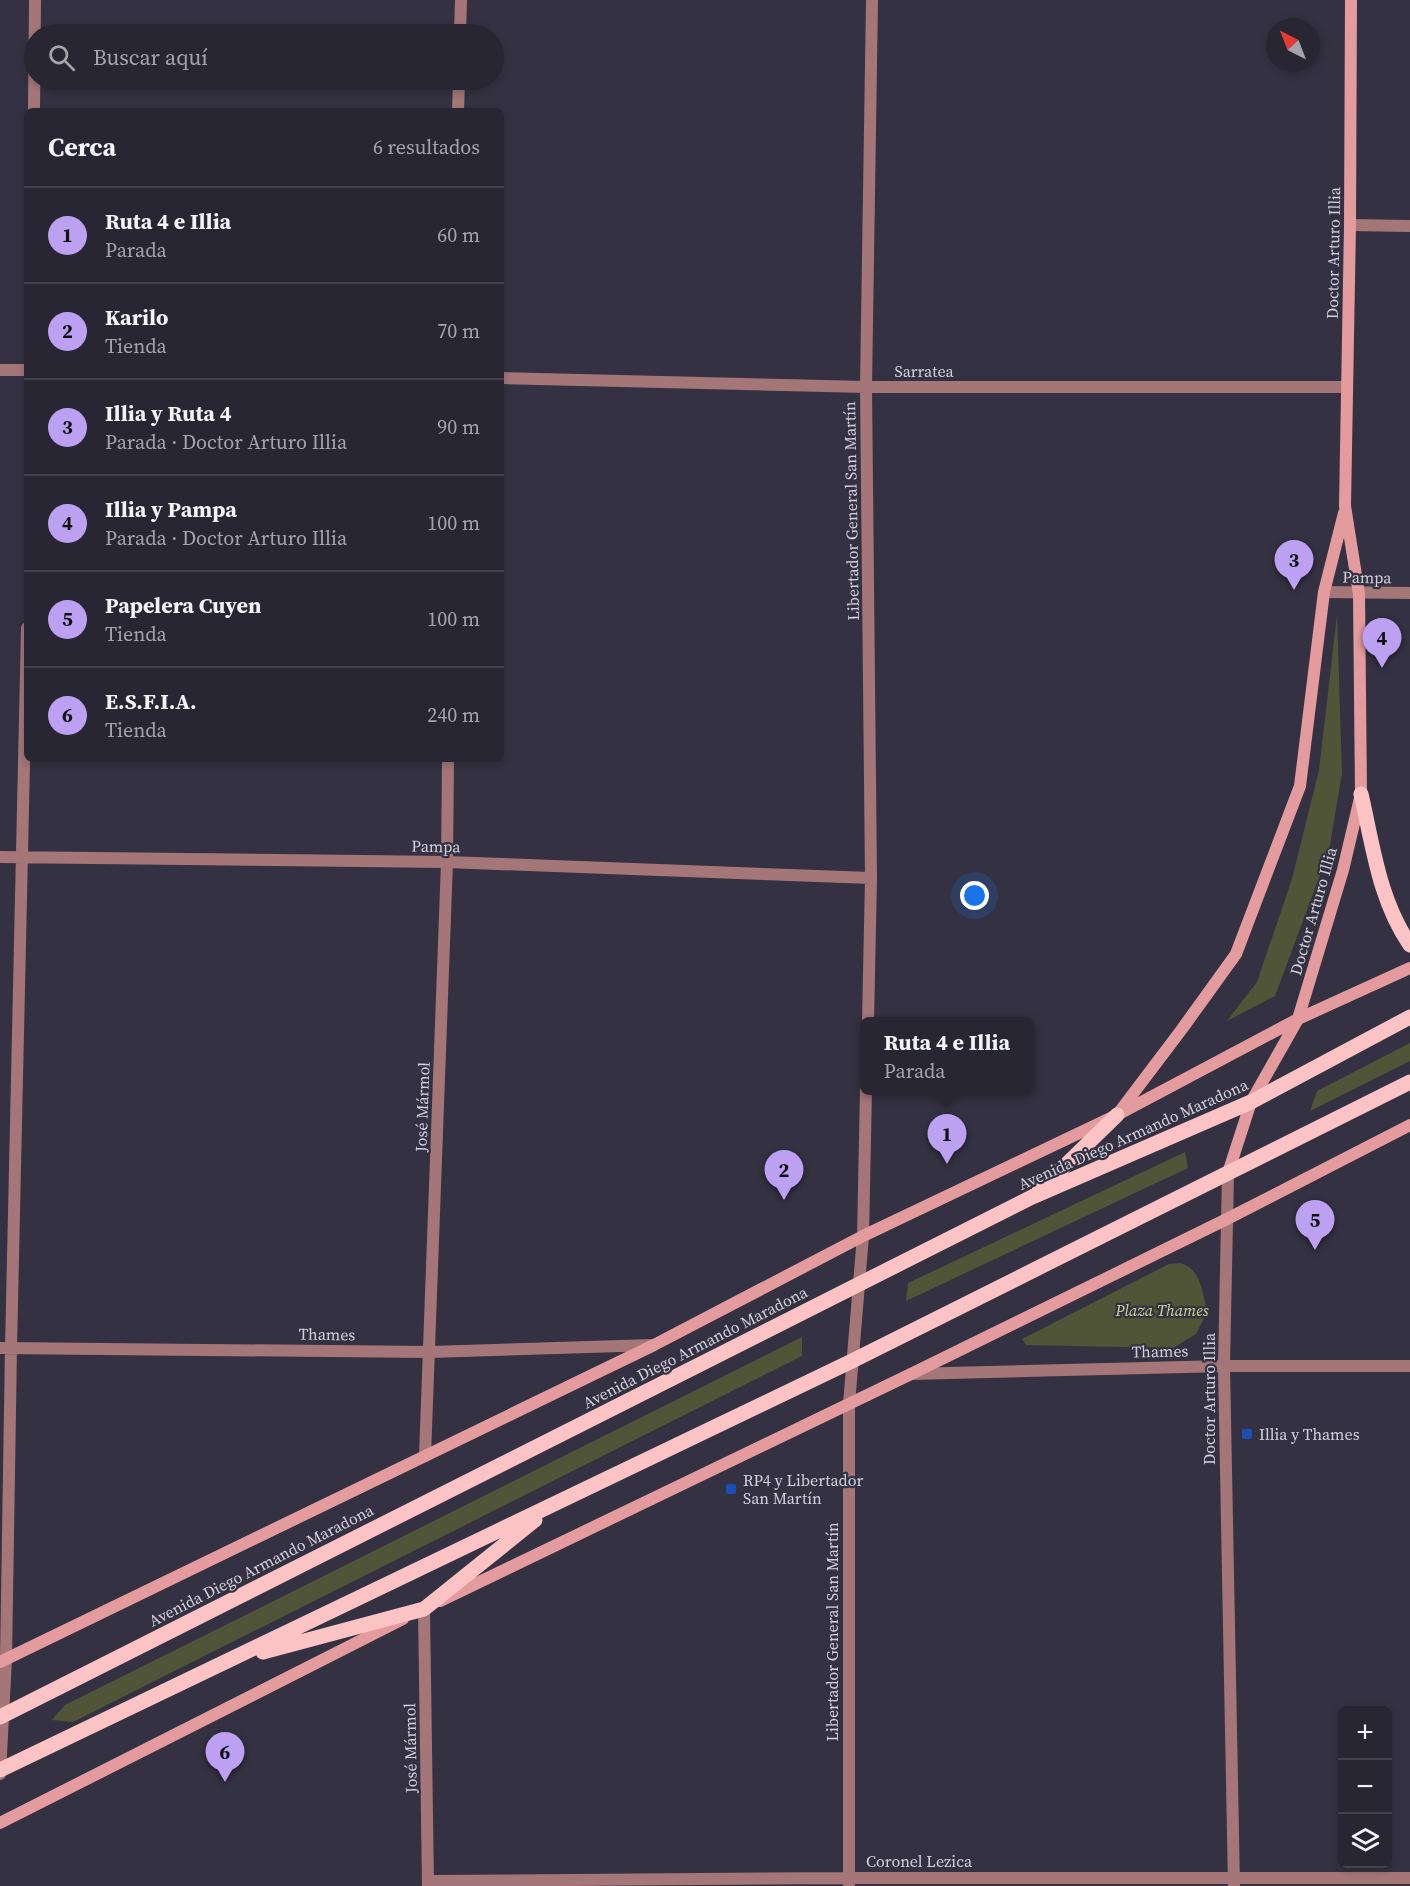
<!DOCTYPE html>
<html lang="es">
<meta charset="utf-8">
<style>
body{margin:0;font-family:"Source Serif 4",serif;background:#2f2e3a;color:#f1f3f6}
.controls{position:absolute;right:18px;bottom:18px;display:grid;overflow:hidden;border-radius:9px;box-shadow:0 3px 9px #0003}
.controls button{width:54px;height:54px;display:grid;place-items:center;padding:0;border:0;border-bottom:2px solid #43434d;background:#272632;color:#f1f3f6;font:30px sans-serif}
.compass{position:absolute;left:1266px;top:18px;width:54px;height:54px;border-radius:50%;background:#272632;box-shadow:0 3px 9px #0003;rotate:318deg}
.you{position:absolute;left:975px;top:896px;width:21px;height:21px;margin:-15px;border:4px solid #fff;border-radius:50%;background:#1a73e8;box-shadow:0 0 0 9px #1a73e833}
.badge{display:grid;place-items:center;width:39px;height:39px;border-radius:50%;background:#bca0f2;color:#111;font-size:20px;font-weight:700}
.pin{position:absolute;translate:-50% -50px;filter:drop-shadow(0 2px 3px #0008)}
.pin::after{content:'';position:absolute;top:32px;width:21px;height:18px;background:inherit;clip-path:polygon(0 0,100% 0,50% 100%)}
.popup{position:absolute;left:860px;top:1017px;width:174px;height:78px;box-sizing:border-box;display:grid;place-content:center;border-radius:9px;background:#272632;filter:drop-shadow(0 2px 4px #0005);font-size:20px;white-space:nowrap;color:#a4a5ac}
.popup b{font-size:22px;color:#f1f3f6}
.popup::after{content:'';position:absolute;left:50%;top:100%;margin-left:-12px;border:12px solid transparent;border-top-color:#272632}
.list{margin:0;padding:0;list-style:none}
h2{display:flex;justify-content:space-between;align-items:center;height:78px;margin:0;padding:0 24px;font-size:26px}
h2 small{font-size:20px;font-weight:400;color:#a4a5ac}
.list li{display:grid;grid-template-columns:39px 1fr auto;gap:18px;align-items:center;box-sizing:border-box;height:96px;padding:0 24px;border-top:2px solid #43434d}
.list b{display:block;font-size:22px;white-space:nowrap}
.list p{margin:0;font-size:20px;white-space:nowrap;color:#a4a5ac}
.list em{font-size:20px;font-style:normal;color:#a4a5ac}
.icon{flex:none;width:33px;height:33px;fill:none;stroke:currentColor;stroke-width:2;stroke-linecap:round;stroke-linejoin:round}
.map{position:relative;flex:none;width:1410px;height:1886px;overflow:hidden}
.search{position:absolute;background:#272632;box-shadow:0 3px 9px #0003;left:24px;top:24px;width:480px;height:66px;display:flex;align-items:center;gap:15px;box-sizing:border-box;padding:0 21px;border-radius:33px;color:#a4a5ac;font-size:22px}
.panel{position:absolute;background:#272632;box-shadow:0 3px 9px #0003;left:24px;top:108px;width:480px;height:654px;border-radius:9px}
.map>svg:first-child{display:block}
.green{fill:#4f5536}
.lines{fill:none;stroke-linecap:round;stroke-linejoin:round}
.street{stroke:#a47678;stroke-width:12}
.secondary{stroke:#e39b9e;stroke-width:12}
.primary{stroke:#fcc3c5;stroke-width:15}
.transit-dot{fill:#1a4fb4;stroke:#343242;stroke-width:2}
.labels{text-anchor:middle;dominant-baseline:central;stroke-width:4.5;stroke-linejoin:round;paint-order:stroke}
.street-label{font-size:16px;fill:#d2d1db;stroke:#343242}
.park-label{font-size:16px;font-style:italic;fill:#c9d98f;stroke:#343242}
.poi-label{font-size:16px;fill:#d2d1db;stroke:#343242;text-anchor:start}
</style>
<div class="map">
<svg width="1410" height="1886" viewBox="0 0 1410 1886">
<rect width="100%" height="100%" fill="#343242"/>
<path class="green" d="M1337,615L1342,773L1329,851L1275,996L1227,1021L1257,982L1292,879L1319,770Z
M1410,1043V1061L1310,1111L1317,1091Z
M1185,1152L1188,1168L906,1301L908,1283Z
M1180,1263C1201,1268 1203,1294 1207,1312L1196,1334L1173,1348L1026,1345L1022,1339L1169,1264Z
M802,1337V1356L73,1722L52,1720L65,1705Z"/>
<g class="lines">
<path class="street" d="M460,34L461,0
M34,111L35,0
M458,111L459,80
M1350,225L1410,226
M0,370H27
M501,378L866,387H1347
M1324,592L1410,593
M0,857L447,862L871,878
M868,1022L871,878L866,387L872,0
M1228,1173L1224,1366L1234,1886
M0,1348L430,1352L653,1345
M911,1374L1224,1366H1410
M425,1456L447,862L448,759
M424,1609L428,1886
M0,1774L6,1659L11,1348L27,628
M428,1881L849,1878H1410
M849,1884V1404L863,1236L866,1090"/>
<path class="secondary" d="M1120,1111L1182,1029L1236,954L1300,786L1324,592L1344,513
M1228,1173L1251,1102L1298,1019L1343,870L1361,794L1359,594L1345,506L1350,225L1351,0
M440,1601L911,1374L1227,1219L1410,1125
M0,1662L654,1345L863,1236L1117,1115L1298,1019L1410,968
M0,1823L403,1619"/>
<path class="primary" d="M1361,794C1373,846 1379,900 1410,945
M1039,1191L1117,1115
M263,1652L424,1609L535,1520
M0,1717L1032,1197L1251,1102L1410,1017
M0,1770L852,1361L1410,1082"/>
</g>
<g class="transit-dot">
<rect x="1241" y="1428" width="12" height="12" rx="3"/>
<rect x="725" y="1483" width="12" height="12" rx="3"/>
</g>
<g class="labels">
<g class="street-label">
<text transform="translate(1333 253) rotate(-89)">Doctor Arturo Illia</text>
<text x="924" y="371">Sarratea</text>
<text transform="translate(851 511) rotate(-91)">Libertador General San Martín</text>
<text transform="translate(1367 577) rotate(1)">Pampa</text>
<text transform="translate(436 846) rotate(1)">Pampa</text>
<text transform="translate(1313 911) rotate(-74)">Doctor Arturo Illia</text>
<text transform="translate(422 1107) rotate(-88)">José Mármol</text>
<text transform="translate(1133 1134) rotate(-24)">Avenida Diego Armando Maradona</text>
<text transform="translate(327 1334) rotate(1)">Thames</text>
<text transform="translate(695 1347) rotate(-27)">Avenida Diego Armando Maradona</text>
<text transform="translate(1160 1351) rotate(-1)">Thames</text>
<text transform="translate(1209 1399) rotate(-90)">Doctor Arturo Illia</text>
<text transform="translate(261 1565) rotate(-27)">Avenida Diego Armando Maradona</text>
<text transform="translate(832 1632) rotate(-90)">Libertador General San Martín</text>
<text transform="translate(410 1748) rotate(-91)">José Mármol</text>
<text x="919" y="1861">Coronel Lezica</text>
</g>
<g class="park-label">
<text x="1162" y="1310">Plaza Thames</text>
</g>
<g class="poi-label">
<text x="1259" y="1434">Illia y Thames</text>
<text x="743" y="1480">RP4 y Libertador<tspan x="743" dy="18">San Martín</tspan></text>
</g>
</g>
</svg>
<div class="controls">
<button>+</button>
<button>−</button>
<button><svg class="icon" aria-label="layers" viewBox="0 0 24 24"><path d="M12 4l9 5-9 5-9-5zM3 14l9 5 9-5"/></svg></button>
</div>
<svg class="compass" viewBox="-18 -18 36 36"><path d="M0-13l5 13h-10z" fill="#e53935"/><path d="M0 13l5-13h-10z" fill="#a4a5ac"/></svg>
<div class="you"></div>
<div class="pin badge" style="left:947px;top:1164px">1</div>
<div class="popup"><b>Ruta 4 e Illia</b>Parada</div>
<div class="pin badge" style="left:784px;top:1200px">2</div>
<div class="pin badge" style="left:1294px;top:590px">3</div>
<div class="pin badge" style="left:1382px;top:668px">4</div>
<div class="pin badge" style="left:1315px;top:1250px">5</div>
<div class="pin badge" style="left:225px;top:1782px">6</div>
<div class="search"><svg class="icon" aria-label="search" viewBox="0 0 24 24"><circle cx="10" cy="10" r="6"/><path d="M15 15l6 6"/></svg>Buscar aquí</div>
<section class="panel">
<h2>Cerca<small>6 resultados</small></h2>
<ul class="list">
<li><span class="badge">1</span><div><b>Ruta 4 e Illia</b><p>Parada</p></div><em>60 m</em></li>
<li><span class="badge">2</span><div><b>Karilo</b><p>Tienda</p></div><em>70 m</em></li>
<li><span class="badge">3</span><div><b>Illia y Ruta 4</b><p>Parada · Doctor Arturo Illia</p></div><em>90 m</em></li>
<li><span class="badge">4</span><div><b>Illia y Pampa</b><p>Parada · Doctor Arturo Illia</p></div><em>100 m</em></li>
<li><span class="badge">5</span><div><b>Papelera Cuyen</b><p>Tienda</p></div><em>100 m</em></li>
<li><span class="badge">6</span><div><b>E.S.F.I.A.</b><p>Tienda</p></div><em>240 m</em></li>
</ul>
</section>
</div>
